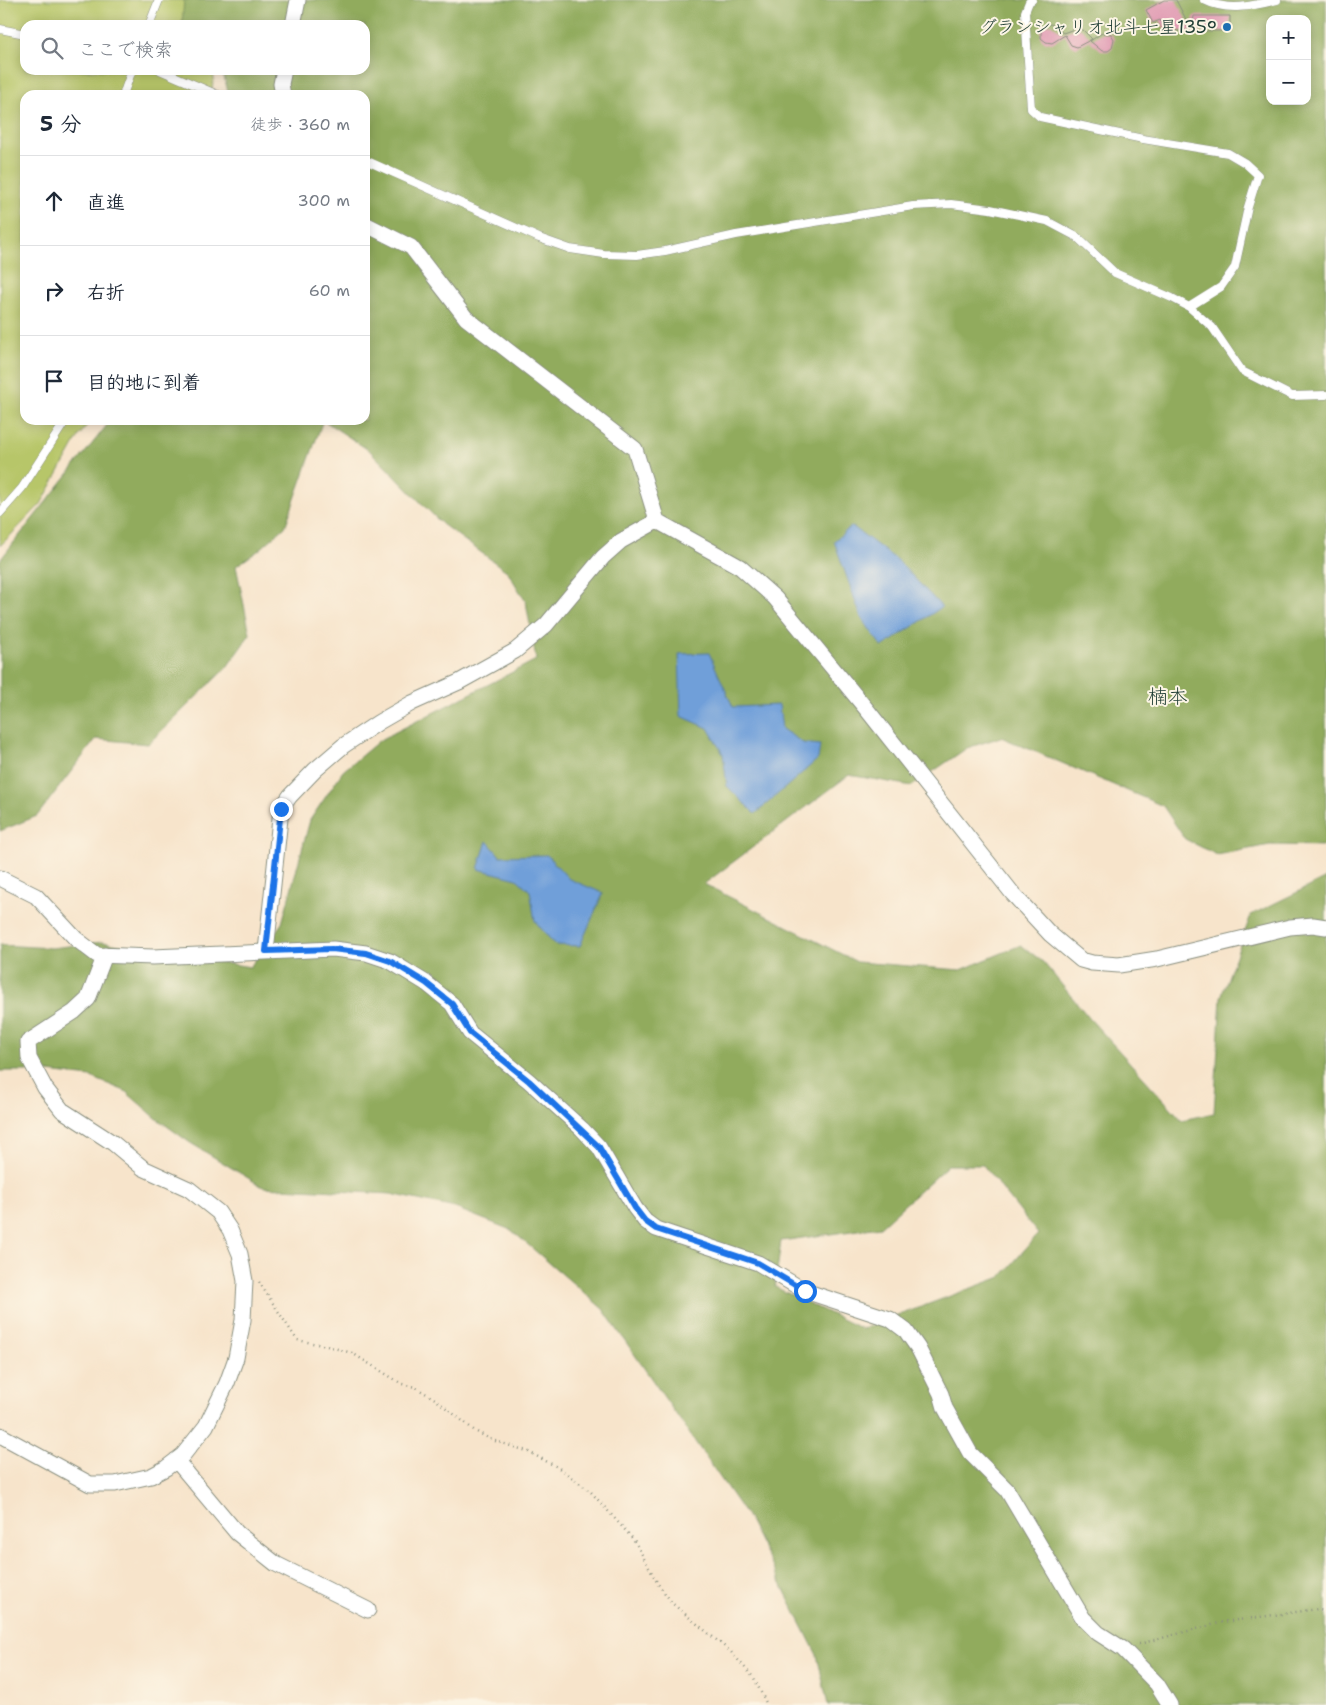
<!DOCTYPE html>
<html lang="ja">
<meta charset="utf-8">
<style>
body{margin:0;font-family:"Shantell Sans","Klee One",sans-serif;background:#f2f2f3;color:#1f2937}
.controls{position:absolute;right:15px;top:15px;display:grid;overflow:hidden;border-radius:10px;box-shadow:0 2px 12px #0003}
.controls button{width:45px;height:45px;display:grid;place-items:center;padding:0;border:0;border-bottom:1px solid #e0e1e3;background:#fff;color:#1f2937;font:25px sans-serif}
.stop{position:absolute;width:15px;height:15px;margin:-11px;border:4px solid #1a73e8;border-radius:50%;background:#fff}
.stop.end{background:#1a73e8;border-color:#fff;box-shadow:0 1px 5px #0008}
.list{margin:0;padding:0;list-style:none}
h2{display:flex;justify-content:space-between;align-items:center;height:65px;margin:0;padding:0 20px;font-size:21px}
h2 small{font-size:16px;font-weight:400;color:#747a83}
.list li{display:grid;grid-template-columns:32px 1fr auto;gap:15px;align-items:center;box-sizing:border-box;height:90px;padding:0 20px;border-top:1px solid #e0e1e3}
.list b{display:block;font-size:19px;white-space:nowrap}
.list em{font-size:16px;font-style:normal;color:#747a83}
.icon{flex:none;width:28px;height:28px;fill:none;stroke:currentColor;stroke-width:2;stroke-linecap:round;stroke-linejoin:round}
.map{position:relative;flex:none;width:1326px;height:1705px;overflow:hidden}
.search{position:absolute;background:#fff;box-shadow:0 2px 12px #0003;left:20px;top:20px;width:350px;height:55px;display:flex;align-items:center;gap:12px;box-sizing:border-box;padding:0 18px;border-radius:15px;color:#747a83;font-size:19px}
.panel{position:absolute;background:#fff;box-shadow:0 2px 12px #0003;left:20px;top:90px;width:350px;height:335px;border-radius:15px}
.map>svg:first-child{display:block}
.green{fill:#b7c669;stroke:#6b824e}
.forest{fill:#91ab5d;stroke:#587448;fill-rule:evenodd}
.water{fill:#709fd9;stroke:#486e86}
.building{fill:#dd8eac}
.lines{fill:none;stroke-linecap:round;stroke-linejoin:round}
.lane-casing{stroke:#8b9080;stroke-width:9}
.street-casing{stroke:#8b9080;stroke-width:17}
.path{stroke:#8b9080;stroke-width:2.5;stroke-dasharray:1 4;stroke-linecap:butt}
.lane{stroke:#fff;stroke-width:8}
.street{stroke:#fff;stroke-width:15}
.route{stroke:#1a73e8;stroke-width:6}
.poi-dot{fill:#1f6fb2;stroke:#fcf5e5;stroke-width:2}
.labels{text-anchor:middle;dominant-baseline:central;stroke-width:4;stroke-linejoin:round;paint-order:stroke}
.poi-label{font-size:18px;fill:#1f3d34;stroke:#fcf5e5;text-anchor:end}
.quarter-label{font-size:20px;fill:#1f3d34;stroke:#fcf5e5}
</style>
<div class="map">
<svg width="1326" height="1705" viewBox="0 0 1326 1705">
<rect width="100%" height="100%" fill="#fcf5e5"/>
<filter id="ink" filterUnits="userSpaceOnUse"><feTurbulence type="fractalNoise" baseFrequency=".02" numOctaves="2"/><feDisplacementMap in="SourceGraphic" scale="10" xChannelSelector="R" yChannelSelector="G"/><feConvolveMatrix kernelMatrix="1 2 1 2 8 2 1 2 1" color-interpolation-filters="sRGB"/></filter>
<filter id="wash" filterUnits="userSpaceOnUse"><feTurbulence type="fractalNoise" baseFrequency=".0096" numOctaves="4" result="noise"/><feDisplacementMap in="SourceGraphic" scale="20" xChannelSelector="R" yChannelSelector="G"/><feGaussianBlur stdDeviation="1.12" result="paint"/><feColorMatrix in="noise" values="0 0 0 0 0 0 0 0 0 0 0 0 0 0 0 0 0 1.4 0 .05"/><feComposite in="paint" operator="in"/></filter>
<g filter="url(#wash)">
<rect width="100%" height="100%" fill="#f7e4cb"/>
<path class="green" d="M0,0H226L222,25H25V70H215L211,95H25V420H91L79,436L41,504L0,546Z"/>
<path class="forest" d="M184,0H1326V846L1270,845L1217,855L1185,839L1163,806L1001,737L967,748L912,786L849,775L704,884L857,962L961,970L1021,945L1043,962L1090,1019L1182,1120L1214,1113L1221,997L1251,915L1326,878V1705H828L817,1655L748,1518L603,1309L511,1230L455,1208L391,1194L263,1187L189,1142L156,1118L125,1091L91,1077L39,1071H0V945L52,948L102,942L250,967L282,923L310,820L343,771L380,740L536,660L526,602L508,572L442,524L370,451L323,420L285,527L258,551L236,566L250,634L227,667L148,744L96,739L37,816L0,831V560L111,420H365V95H229L224,77L213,70H365V25H182ZM1270,19H1307V101H1270ZM948,1165H983L1038,1234L1001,1277L862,1329L775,1287L781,1241L880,1227Z"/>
<path class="water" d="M852,526L898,561L942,607L882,647L861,617L834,541Z
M709,653L733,707L779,705L782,729L803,743L820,745L818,759L755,814L727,786L723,754L708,728L681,716L679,654Z
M487,841L500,856L547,855L569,879L603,893L580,946L555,945L535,921L530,891L517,879L478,869Z"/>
<g id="blocks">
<path class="building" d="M1164,0H1176L1192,31L1194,16H1230V31H1166L1160,20L1153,23L1146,10Z
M1051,24L1063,33L1077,28L1083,30L1092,39L1077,47L1071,45L1065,35L1052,43L1046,42L1041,38V29L1045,25Z
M1102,33L1111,34L1114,39L1112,48L1108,51H1102L1090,41Z"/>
</g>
</g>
<g filter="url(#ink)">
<use href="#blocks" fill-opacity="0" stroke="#8b9080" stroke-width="1"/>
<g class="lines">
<g class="lane-casing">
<path id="lane" d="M1032,0L1029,2L1025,12L1031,109L1040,117L1143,139L1228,153L1245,163L1258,175L1248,207L1235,267L1221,287L1189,307
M1204,0C1227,12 1253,6 1277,0
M149,25L159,0
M0,29L25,34
M160,70L218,95
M123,95L132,70
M365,160L539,238L570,249L604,254L637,255L665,251L736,235L913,206L951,204L990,209L1047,221L1077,237L1115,273L1172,298L1189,307L1212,327L1242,371L1292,396L1326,395
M0,513L22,488L66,420"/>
</g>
<g class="street-casing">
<path id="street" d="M293,25L298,0
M283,95L281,84L284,70
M365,224L411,247L466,318L635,449L657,521L740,567L775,598L868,711L1013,894L1050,934L1081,960L1092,963L1119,965L1157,959L1290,927L1313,925L1326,927
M0,878L36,896L76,939L97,955L153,957L333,949L366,953L390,961L426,983L452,1004L470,1033L529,1081L582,1129L599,1147L635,1208L645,1221L656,1229L758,1263L805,1291L890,1319L906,1331L918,1348L941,1394L945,1408L970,1453L1007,1490L1083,1618L1098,1633L1123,1649L1157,1684L1170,1705
M266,951L281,809L290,796L315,770L343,746L379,722L412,703L459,682L515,651L546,625L603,557L621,541L657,521
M0,1435L90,1484H115L151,1476L166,1468L183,1455L206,1426L227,1383L236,1358L243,1320L245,1281L240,1254L230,1230L218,1212L189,1189L143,1168L113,1143L62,1110L45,1088L29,1058L28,1042L74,1012L88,999L105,955
M176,1460L237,1533L276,1564L368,1610"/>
</g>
<path class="path" d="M259,1282L297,1340L327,1346L352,1353L402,1384L415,1387L435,1399L475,1431L492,1440L527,1451L559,1468L591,1492L634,1540L658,1584L673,1604L731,1652L754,1678L767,1705
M1139,1644L1223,1622L1318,1609L1326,1610"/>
<use href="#lane" class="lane"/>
<use href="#street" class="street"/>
</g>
</g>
<g class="lines" filter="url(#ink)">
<path class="route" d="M281,809L266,951L332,949L366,953L390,961L426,983L452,1004L470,1033L529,1081L599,1147L635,1208L645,1221L656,1229L758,1263L805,1291"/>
</g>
<circle class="poi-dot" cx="1227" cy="27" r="5"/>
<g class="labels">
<g class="poi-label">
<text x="1217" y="27">グランシャリオ北斗七星135°</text>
</g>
<g class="quarter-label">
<text x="1168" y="696">楠本</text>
</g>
</g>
</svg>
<div class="controls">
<button>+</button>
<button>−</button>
</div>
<div class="stop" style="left:805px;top:1291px"></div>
<div class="stop end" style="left:281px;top:809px"></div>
<div class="search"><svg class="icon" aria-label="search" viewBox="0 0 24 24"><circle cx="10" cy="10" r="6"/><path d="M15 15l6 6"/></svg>ここで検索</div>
<section class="panel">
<h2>5 分<small>徒歩 · 360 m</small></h2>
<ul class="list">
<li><svg class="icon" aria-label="ahead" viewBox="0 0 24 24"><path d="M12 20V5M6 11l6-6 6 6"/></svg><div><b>直進</b></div><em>300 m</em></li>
<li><svg class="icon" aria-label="right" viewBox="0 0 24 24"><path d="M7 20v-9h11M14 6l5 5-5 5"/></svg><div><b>右折</b></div><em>60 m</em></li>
<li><svg class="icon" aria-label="arrive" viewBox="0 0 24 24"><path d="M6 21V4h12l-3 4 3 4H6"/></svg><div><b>目的地に到着</b></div></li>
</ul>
</section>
</div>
